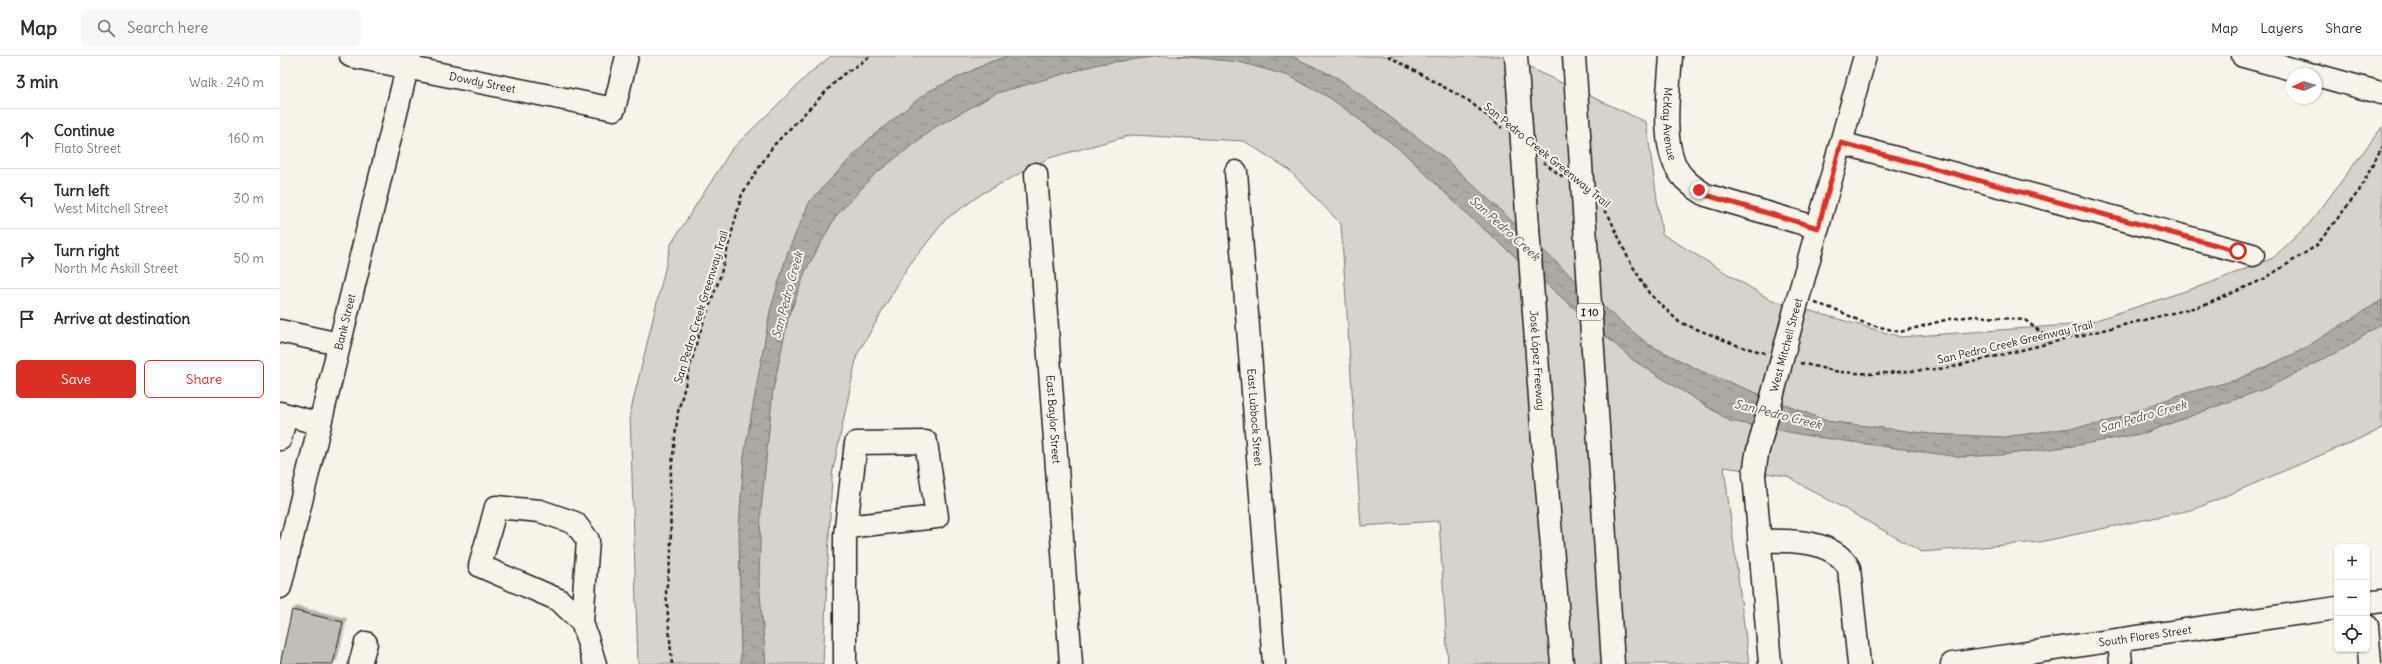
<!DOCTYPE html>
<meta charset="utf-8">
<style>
body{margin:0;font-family:Delius,sans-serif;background:#f7f7f7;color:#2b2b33}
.controls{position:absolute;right:12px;bottom:12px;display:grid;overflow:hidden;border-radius:6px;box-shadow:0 1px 3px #0004}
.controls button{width:36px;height:36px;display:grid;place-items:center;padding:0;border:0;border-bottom:1px solid #e1e1e2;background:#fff;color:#2b2b33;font:20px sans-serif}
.compass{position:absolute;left:2006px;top:12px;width:36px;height:36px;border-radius:50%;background:#fff;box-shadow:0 1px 3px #0004;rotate:266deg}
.stop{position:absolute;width:12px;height:12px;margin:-9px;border:3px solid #d93025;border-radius:50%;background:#fff}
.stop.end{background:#d93025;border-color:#fff;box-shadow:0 1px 4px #0008}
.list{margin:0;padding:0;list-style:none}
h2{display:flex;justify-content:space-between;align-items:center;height:52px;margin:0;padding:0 16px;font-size:17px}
h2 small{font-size:13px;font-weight:400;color:#7c7c81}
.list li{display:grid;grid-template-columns:26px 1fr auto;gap:12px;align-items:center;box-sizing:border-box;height:60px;padding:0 16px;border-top:1px solid #e1e1e2}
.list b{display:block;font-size:15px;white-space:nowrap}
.list p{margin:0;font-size:13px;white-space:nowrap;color:#7c7c81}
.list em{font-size:13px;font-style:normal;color:#7c7c81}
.actions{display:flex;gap:8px;padding:12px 16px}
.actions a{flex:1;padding:9px 0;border:1px solid #d93025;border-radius:6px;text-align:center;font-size:14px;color:#d93025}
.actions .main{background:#d93025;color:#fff}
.icon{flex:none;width:22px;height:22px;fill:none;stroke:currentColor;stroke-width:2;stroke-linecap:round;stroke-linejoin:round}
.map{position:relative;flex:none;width:2102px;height:608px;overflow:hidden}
header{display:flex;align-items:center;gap:24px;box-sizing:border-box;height:56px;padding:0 20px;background:#fff;border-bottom:1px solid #e1e1e2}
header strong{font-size:19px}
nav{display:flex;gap:22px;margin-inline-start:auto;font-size:14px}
.search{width:280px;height:36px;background:#f7f7f7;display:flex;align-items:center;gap:10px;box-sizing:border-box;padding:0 14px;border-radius:6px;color:#7c7c81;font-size:15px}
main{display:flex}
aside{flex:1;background:#fff}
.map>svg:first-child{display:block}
.green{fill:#d7d3cb;stroke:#7a7874}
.water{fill:url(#water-ripples);stroke:#72716c}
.building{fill:#c0beb5;stroke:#1c1c1c;filter:url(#shadow)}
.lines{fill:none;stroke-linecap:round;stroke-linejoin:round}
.minor-casing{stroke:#1c1c1c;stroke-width:25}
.major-casing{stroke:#1c1c1c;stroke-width:25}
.highway-casing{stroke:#1c1c1c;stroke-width:25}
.path{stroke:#1c1c1c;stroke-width:2.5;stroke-dasharray:4 3;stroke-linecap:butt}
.minor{stroke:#f7f3e8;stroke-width:22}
.major{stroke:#f7f3e8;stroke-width:22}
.highway{stroke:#f7f3e8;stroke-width:22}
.minor-bridge-casing{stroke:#1c1c1c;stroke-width:25;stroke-linecap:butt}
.highway-bridge-casing{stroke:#1c1c1c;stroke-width:25;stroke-linecap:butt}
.minor-bridge{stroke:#f7f3e8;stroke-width:22}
.highway-bridge{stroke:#f7f3e8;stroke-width:22}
.route{stroke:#d93025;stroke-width:5}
.labels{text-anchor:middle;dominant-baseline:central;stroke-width:4;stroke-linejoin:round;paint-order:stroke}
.shield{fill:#f7f3e8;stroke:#5e5c59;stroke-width:1}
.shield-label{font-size:10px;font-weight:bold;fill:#1c1c1c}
.street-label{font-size:11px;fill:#1c1c1c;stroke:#f7f3e8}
.water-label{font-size:12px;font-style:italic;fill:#565452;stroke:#f7f3e8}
</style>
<header>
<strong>Map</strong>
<div class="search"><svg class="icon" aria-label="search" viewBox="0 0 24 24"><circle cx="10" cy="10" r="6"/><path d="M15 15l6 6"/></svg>Search here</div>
<nav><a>Map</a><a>Layers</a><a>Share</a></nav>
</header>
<main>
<aside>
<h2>3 min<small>Walk · 240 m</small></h2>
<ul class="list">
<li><svg class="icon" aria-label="ahead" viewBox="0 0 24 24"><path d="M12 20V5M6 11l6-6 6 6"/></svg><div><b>Continue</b><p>Flato Street</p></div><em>160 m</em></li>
<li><svg class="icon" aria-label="left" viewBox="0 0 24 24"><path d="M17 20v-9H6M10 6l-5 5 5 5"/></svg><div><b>Turn left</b><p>West Mitchell Street</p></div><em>30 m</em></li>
<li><svg class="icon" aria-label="right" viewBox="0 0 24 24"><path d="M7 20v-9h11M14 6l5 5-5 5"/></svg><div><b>Turn right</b><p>North Mc Askill Street</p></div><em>50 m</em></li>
<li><svg class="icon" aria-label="arrive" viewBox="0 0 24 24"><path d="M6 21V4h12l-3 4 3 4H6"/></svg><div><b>Arrive at destination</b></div></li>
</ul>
<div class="actions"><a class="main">Save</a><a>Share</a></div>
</aside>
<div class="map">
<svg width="2102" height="608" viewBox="0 0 2102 608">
<defs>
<pattern id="water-ripples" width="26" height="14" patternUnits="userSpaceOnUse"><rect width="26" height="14" fill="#aca9a2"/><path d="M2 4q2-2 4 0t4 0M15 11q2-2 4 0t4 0" fill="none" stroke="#8b8983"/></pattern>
<filter id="shadow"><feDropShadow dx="3.5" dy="-3.5" stdDeviation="0" flood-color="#0004"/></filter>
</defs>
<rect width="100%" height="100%" fill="#f7f3e8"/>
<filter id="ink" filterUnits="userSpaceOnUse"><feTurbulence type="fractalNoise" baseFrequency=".025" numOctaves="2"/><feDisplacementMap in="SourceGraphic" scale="8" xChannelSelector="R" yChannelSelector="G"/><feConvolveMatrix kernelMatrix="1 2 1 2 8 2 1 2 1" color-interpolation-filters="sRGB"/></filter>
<g filter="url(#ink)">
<path class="green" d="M551,0H1224L1366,66L1382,178L1489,243L1621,281L1804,268L1930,227L1993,202L2030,167L2102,71V373L1915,453L1760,486L1642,496L1506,420L1444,411L1469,608H1168L1159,465L1081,470L1061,168L1008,113L964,85L852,79L769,102L703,137L666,163L627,212L577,299L552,419L543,608H358L350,358L391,188L452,93L530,17Z"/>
<path class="water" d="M730,0H880L819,8L717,37L657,70L595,118L556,160L526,214L508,263L493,334L481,454L479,526L486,608H461L459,471L464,400L490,255L508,195L530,145L589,83L647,36L712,5Z
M898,0H1011L1058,22L1162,100L1335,261L1368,288L1421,315L1547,365L1651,378L1724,381L1820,368L1899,339L1956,324L2018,296L2102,244V267L2069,290L1989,331L1865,377L1793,390L1721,399L1679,401L1530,380L1450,365L1353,304L1189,160L1122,95L1050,42L1009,20L959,6Z"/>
<path class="building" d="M12,554L63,566L53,608H0Z"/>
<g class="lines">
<g class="minor-casing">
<g id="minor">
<path id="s1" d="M71,0L334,53L347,0"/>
<path id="s2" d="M1391,0C1389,34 1379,93 1402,120C1409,129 1417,133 1426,139L1538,172"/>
<path d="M1963,0L2030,18"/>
<path d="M2036,19L2101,37"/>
<path d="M1561,87L1973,199"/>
<path id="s3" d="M956,116L994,608"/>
<path id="s4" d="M756,118L791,608"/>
<path d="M1516,250L1585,0"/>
<path d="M0,275L59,288"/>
<path d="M0,357L40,368"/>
<path d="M0,383L6,359"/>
<path d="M1474,418L1490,608"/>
<path d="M1479,485C1508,484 1553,483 1569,512L1579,608"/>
<path id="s5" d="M0,531L130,0"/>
<path d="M302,566L279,544L200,510L216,451L260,455L295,467L308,484L302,566L315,608"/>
<path d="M2087,570L2090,608"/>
<path d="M1839,584L1841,608"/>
<path d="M80,608L86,587"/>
<path d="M565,608V479L576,387L646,386L657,461L566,471"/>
</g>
</g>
<g class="major-casing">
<g id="major">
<path d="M2087,547L2102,545"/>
<path id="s6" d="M1672,608L2057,552"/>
</g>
</g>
<g class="highway-casing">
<path id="highway" d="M1294,0L1299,78
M1263,385L1282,608
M1322,433L1333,608"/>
</g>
<path class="path" d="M1108,0L1189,45L1222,72
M1263,106L1283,121
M1324,155L1328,158L1349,204L1369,237L1399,266L1459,290L1485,297
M1535,247L1557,254L1584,267L1620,276L1669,263L1696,260L1745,264L1772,285
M1520,307L1559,316L1594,318L1668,312L1925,249L1984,223L2036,190L2079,135L2102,91
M392,608L386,536L391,498L390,425L398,356L418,281L440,221L462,138L493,90L561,20L591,0"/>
<use href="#minor" class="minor"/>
<use href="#major" class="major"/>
<use href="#highway" class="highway"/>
<g class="minor-bridge-casing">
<path id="minor-bridge" d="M1474,418L1477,398L1516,250"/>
</g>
<g class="highway-bridge-casing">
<g id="highway-bridge">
<path id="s7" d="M1236,0L1263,385"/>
<path d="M1299,78L1322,433"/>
</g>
</g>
<use href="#minor-bridge" class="minor-bridge"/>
<use href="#highway-bridge" class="highway-bridge"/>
</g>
</g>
<g class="lines" filter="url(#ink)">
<path class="route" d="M1419,134L1426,139L1538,172L1561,87L1958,195"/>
</g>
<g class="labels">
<rect class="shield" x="1297" y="248" width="26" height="16" rx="3"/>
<g class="shield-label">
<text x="1310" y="256">I 10</text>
</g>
<g class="street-label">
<text stroke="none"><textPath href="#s1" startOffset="134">Dowdy Street</textPath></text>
<text stroke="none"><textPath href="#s2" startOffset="68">McKay Avenue</textPath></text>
<text transform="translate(1267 99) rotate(39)">San Pedro Creek Greenway Trail</text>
<text transform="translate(421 251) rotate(-73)">San Pedro Creek Greenway Trail</text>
<text stroke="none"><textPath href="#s5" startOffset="273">Bank Street</textPath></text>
<text transform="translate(1735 286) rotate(-13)">San Pedro Creek Greenway Trail</text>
<text transform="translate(1506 289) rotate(-75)">West Mitchell Street</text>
<text stroke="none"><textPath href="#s7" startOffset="305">José López Freeway</textPath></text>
<text stroke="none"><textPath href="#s3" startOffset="246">East Lubbock Street</textPath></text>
<text stroke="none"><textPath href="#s4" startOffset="246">East Baylor Street</textPath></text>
<text stroke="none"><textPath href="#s6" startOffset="195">South Flores Street</textPath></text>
</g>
<g class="water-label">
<text transform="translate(1225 172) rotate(42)">San Pedro Creek</text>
<text transform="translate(507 239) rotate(-75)">San Pedro Creek</text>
<text transform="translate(1498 358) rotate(14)">San Pedro Creek</text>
<text transform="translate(1863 360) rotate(-16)">San Pedro Creek</text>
</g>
</g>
</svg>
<div class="controls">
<button>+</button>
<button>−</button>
<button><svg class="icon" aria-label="locate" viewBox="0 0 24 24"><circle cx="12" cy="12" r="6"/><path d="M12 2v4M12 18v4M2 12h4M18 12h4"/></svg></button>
</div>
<svg class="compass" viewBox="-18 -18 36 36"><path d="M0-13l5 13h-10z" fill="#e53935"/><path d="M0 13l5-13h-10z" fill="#7c7c81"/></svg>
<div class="stop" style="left:1958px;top:195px"></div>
<div class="stop end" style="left:1419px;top:134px"></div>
</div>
</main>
